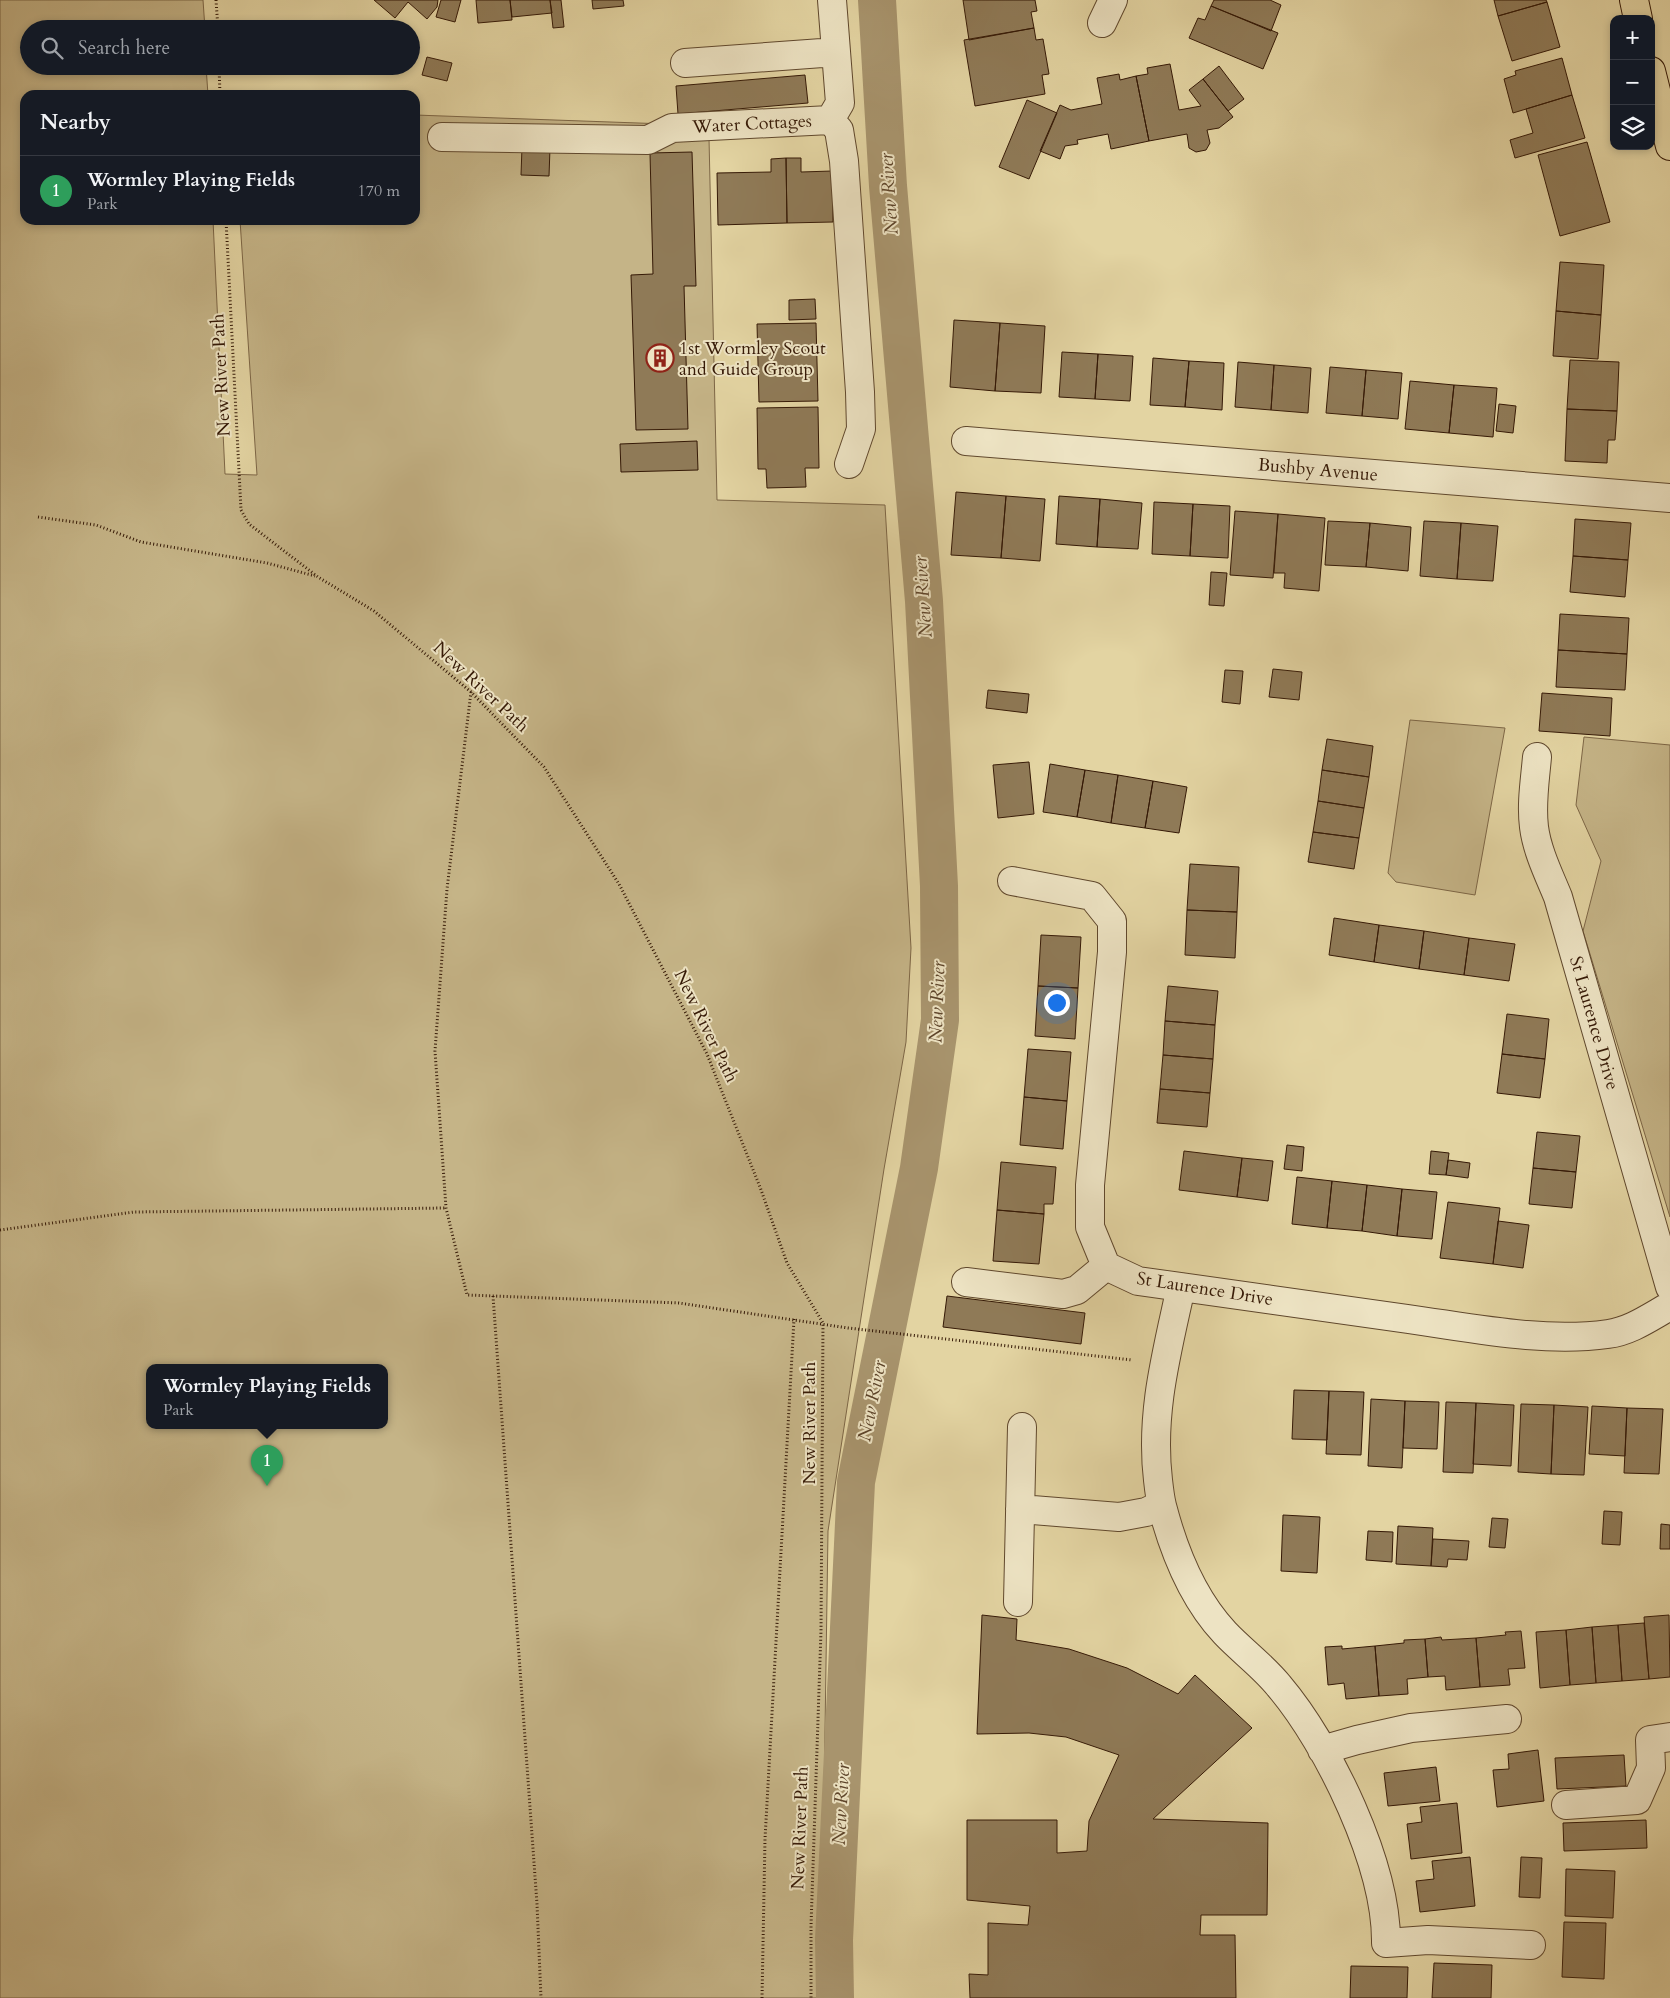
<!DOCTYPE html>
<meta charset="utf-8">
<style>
body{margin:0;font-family:Cardo,serif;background:#242831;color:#f1f3f6}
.controls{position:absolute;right:15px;top:15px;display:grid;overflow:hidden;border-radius:10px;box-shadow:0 2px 8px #0003}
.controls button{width:45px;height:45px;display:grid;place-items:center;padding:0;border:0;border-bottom:1px solid #363941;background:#171b24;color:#f1f3f6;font:25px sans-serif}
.you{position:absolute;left:1056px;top:1002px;width:18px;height:18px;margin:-12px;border:4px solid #fff;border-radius:50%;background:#1a73e8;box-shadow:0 0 0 8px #1a73e833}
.badge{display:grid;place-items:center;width:32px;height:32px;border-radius:50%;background:#db2777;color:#fff;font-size:16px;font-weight:700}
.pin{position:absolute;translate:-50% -41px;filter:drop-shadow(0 1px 2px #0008)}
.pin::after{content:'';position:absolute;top:26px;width:18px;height:15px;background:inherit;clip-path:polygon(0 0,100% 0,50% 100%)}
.popup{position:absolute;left:146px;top:1364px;width:242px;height:65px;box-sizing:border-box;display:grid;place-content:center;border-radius:10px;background:#171b24;filter:drop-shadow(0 1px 4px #0005);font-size:16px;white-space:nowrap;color:#9ea1a6}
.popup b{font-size:19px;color:#f1f3f6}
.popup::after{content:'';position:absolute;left:50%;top:100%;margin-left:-10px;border:10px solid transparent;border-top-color:#171b24}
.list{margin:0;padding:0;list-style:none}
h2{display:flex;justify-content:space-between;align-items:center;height:65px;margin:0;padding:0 20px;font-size:21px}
h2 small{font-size:16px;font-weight:400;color:#9ea1a6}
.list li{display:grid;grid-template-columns:32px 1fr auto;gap:15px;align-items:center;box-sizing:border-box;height:70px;padding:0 20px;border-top:1px solid #363941}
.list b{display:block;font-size:19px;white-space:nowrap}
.list p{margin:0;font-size:16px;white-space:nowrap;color:#9ea1a6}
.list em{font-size:16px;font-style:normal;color:#9ea1a6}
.icon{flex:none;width:28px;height:28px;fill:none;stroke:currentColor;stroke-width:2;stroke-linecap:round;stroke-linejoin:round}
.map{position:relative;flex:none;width:1670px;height:1998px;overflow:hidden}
.search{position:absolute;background:#171b24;box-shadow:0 2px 8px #0003;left:20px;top:20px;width:400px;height:55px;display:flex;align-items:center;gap:12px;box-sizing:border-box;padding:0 18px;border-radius:28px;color:#9ea1a6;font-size:19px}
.panel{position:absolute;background:#171b24;box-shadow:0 2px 8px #0003;left:20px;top:90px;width:400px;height:135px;border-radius:15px}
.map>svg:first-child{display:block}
.green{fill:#c5b487;stroke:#7d6646;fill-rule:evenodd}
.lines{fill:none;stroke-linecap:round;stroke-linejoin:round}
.canal{stroke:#a8946d;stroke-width:38}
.building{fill:#8f7a57;stroke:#351906}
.minor-casing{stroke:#60482d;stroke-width:30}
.major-casing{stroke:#351906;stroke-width:30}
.path{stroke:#351906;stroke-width:3;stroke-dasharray:1 2.5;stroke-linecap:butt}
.minor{stroke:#ede3c3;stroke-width:28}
.major{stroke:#e3d4a2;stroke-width:28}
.labels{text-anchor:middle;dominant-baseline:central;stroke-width:4;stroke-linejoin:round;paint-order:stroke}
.street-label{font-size:18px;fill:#351906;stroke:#ede3c3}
.poi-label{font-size:18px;fill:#351906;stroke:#ede3c3;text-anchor:start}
.water-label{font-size:19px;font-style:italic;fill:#5d442a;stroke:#ede3c3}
</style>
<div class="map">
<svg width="1670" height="1998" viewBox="0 0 1670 1998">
<rect width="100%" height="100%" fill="#e3d4a2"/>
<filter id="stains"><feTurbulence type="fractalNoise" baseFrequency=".004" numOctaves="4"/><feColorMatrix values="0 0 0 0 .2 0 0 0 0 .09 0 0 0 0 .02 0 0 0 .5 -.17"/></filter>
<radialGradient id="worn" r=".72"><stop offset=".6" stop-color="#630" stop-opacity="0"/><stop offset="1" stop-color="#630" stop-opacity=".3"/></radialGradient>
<path class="green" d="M0,0H203L205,29H29V66H206L208,95H25V220H213L225,474L257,475L240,220H415V115L666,124L709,138L717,500L885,505L911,948L906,1042L884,1169L828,1531L821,1998H0ZM150,1367H384V1425H150Z
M1410,720L1505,728L1475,895L1396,882L1388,873Z
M1584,737L1670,745V1217L1583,931L1601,861L1576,805Z"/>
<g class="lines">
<path class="canal" d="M835,1998L834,1940L856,1482L919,1168L940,1020L939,886L924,601L888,186L877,0"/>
</g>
<path class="building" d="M374,0H438L437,7L427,19L408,2L395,18Z
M441,0H461L455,22L436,17Z
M476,0H510L512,20L478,23Z
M510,0H550L552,13L512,17Z
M550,0H561L564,27L553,28Z
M592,0H623L624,6L593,9Z
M963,0H1035L1037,11L1031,12L1034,28L969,40Z
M1214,0H1270L1281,5L1271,31L1211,6Z
M1494,0H1546L1547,2L1498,16Z
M1547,2L1560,47L1512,61L1498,16Z
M1211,6L1278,33L1263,69L1189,38L1198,18L1205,20Z
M1034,28L1036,40L1043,39L1049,74L1042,75L1045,94L975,106L964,40Z
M427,57L452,63L447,81L422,75Z
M1562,58L1572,95L1513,113L1504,79L1516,75L1515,71Z
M1170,64L1179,110L1201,106L1189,90L1203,79L1233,117L1219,128L1207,130L1210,143L1206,150L1196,152L1189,148L1187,134L1149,141L1136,76L1148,74L1147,68Z
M260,66H283L281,73Z
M1219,66L1244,99L1228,111L1203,79Z
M1119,74L1120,80L1136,76L1149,141L1111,149L1108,134L1077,140L1078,144L1065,146L1060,159L1040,151L1060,105L1071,110L1102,104L1097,78Z
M805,75L808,103L678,114L676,86Z
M1572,95L1585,138L1515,158L1510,140L1533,133L1526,109Z
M1027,100L1057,113L1029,179L999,167Z
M1587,142L1610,222L1560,236L1538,155Z
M522,147L550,148L549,176L521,175Z
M692,152L696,286H684L688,429L636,430L631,275L653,274L650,153Z
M786,158H801V172L832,171L833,222L787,223Z
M786,158L787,223L718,225L717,173L771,172V159Z
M1560,262L1604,265L1601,315L1556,311Z
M815,299L816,319L789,320V300Z
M1556,311L1601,315L1598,359L1553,356Z
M954,320L1000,323L995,391L950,387Z
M816,323L818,401L759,402L757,324Z
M1000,323L1045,326L1041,393L995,391Z
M1062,352L1098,354L1095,399L1059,397Z
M1098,354L1133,356L1130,401L1095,399Z
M1153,358L1189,361L1185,407L1150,405Z
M1570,360L1619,362L1617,411L1567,409Z
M1189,361L1224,363L1222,410L1185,407Z
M1238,362L1274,365L1271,410L1235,407Z
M1274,365L1311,368L1308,413L1271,410Z
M1330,367L1366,370L1362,416L1326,413Z
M1366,370L1402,373L1398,419L1362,416Z
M1410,381L1454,385L1449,433L1405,429Z
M1454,385L1497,388L1493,437L1449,433Z
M1499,404L1516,406L1513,433L1496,431Z
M818,407L819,468H805L806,487L767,488L766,469H758L757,408Z
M1567,409L1617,411L1615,440H1608L1607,463L1565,461Z
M697,441L698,470L621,472L620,444Z
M956,492L1006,496L1001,558L951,555Z
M1006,496L1045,499L1040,561L1001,558Z
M1059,496L1100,499L1097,547L1056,544Z
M1100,499L1142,503L1138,549L1097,547Z
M1154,502L1193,504L1190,556L1152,554Z
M1193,504L1230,506L1228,558L1190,556Z
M1235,511L1278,514L1273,578L1230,575Z
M1278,514L1325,518L1319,591L1284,588L1285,573H1274Z
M1575,519L1631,523L1628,560L1573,556Z
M1328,521L1370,523L1366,567L1325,565Z
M1424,521L1461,523L1457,579L1420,576Z
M1370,523L1411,527L1408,571L1366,567Z
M1461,523L1498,526L1493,581L1457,579Z
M1573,556L1628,560L1625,597L1570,592Z
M1211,572L1227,573L1224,606L1209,605Z
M1560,614L1629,618L1627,654L1558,650Z
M1558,650L1627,654L1625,690L1556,687Z
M1273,669L1302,672L1299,700L1269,697Z
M1225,670L1243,671L1240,704L1222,702Z
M988,690L1029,694L1027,713L986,708Z
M1542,693L1612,698L1610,736L1539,731Z
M1327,739L1373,746L1369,777L1322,770Z
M1029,762L1034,814L998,818L993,765Z
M1050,764L1085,770L1077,817L1043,812Z
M1085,770L1118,775L1111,823L1077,817Z
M1322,770L1369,777L1364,808L1318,801Z
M1118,775L1153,781L1145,828L1111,823Z
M1153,781L1187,787L1179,833L1145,828Z
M1318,801L1364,808L1359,838L1313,832Z
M1313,832L1359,838L1354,869L1308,862Z
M1190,864L1239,867L1237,912L1187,910Z
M1187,910L1237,912L1235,958L1185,955Z
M1334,918L1379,925L1374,962L1329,955Z
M1379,925L1424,931L1419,969L1374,962Z
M1424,931L1469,938L1464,975L1419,969Z
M1041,935L1081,937L1078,988L1038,986Z
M1469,938L1515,944L1509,981L1464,975Z
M1038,986L1078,988L1075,1039L1035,1036Z
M1168,986L1218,991L1215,1025L1165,1021Z
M1507,1014L1549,1019L1545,1059L1502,1054Z
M1165,1021L1215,1025L1213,1059L1163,1055Z
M1028,1049L1071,1052L1067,1101L1024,1097Z
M1502,1054L1545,1059L1540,1098L1497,1093Z
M1163,1055L1213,1059L1210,1093L1160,1089Z
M1160,1089L1210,1093L1207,1127L1157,1123Z
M1024,1097L1067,1101L1063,1149L1020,1145Z
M1537,1132L1580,1136L1576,1172L1533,1168Z
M1287,1145L1304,1147L1302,1171L1284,1169Z
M1184,1151L1242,1158L1237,1197L1179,1190Z
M1431,1151L1449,1153L1446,1175L1429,1174Z
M1242,1158L1273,1161L1268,1201L1237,1197Z
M1448,1160L1470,1163L1468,1178L1446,1175Z
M1001,1162L1056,1167L1053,1204H1044V1214L997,1210Z
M1533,1168L1576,1172L1572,1208L1529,1204Z
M1297,1177L1332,1181L1327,1228L1292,1224Z
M1332,1181L1367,1185L1362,1231L1327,1228Z
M1367,1185L1402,1189L1397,1236L1362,1231Z
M1402,1189L1437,1192L1432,1239L1397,1236Z
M1448,1202L1500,1208L1493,1264L1440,1258Z
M997,1210L1044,1214L1039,1264L993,1261Z
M1498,1221L1529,1225L1523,1268L1493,1264Z
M947,1296L1085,1313L1081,1344L943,1327Z
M1294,1390L1329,1391L1327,1440L1292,1439Z
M1329,1391L1364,1392L1361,1455L1326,1454Z
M1371,1399L1405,1401L1402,1468L1368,1466Z
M1405,1401L1439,1402L1437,1449L1403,1448Z
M1446,1402L1476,1403L1473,1473L1443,1472Z
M1476,1403L1514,1405L1511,1466L1473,1464Z
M1521,1404L1554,1405L1551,1474L1518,1472Z
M1554,1405L1588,1407L1584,1475L1551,1474Z
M1592,1406L1627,1408L1625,1456L1589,1454Z
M1627,1408L1663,1409L1659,1474L1624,1473Z
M1604,1511L1622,1512L1620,1545L1602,1544Z
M1283,1515L1320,1517L1317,1573L1281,1571Z
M1492,1518L1508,1519L1505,1548L1489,1547Z
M1661,1524L1670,1525V1549H1660Z
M1398,1526L1433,1528L1431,1566L1396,1564Z
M1368,1531L1393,1532L1392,1562L1366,1560Z
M1433,1539L1469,1541L1467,1560L1448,1559L1447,1567L1431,1566Z
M982,1615L1017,1619L1016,1640L1069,1649L1127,1668L1178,1694L1195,1675L1252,1728L1153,1819L1268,1823L1267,1915H1201L1200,1935H1235L1236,1998H970L969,1974L988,1975V1923L1028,1925L1030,1906L967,1900V1820H1057V1853L1087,1851L1089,1821L1119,1755L1066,1737L1029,1733L977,1734Z
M1669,1615L1670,1677L1649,1679L1644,1617Z
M1644,1623L1649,1679L1622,1681L1618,1625Z
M1618,1625L1622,1681L1596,1683L1592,1627Z
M1592,1627L1596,1683L1570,1685L1566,1630Z
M1566,1630L1570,1685L1540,1688L1536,1632Z
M1521,1631L1525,1668L1508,1669L1510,1685L1480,1687L1476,1638L1506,1635L1505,1632Z
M1441,1637L1442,1640L1476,1638L1480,1687L1446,1690L1445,1676L1428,1677L1425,1639Z
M1425,1639L1428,1677L1407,1679L1408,1694L1379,1696L1375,1646L1404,1643V1640Z
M1342,1646V1649L1375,1646L1379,1696L1346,1699L1344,1683L1328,1685L1325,1647Z
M1538,1750L1544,1801L1497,1807L1493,1770L1509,1769L1508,1754Z
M1624,1755L1626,1786L1557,1789L1555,1758Z
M1436,1767L1440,1801L1388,1806L1384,1773Z
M1457,1803L1462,1853L1411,1859L1407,1824L1422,1822L1420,1807Z
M1646,1820L1647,1848L1564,1851L1563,1823Z
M1470,1857L1475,1906L1420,1912L1416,1881L1434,1879L1432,1861Z
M1521,1857L1542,1858L1540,1898L1519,1897Z
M1566,1869L1615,1871L1613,1918L1565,1916Z
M1564,1922L1606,1923L1604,1979L1562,1977Z
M1434,1963L1492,1965L1491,1998H1432Z
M1351,1966L1408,1967L1407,1998H1350Z"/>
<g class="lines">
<g class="minor-casing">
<path id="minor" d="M1102,23L1113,0
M685,63L836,52
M830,120L839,130L844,161L860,392L861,429L849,464
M442,137L648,140L672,128L830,120L840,103L832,0
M966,441L1670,498
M1537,757C1535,780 1531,804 1534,827C1537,851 1549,875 1558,897L1670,1287
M1012,881L1092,896L1112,921V952L1090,1185V1227L1106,1266L1138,1281C1228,1294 1318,1306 1408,1319C1473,1328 1543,1343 1608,1334C1631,1331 1650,1317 1670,1306
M966,1282L1063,1294L1077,1290L1106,1266
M1181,1287C1167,1352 1150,1413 1158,1480C1159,1489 1160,1498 1162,1506C1174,1552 1193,1599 1225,1633C1242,1651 1264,1667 1279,1686C1329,1745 1387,1865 1386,1943L1428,1940L1531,1945
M1020,1509L1119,1517L1146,1512L1161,1505
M1018,1602L1022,1427
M1322,1750L1357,1740L1411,1728L1507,1719
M1566,1805L1637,1800L1651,1768L1650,1740L1670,1737"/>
</g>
<g class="major-casing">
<path id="major" d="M1634,0L1638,19
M1651,71L1670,146"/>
</g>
<path class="path" d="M216,0L218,29
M219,66L220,95
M226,220L241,510L249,524L318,577L374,611L471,692L544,767L619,884L707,1054L760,1187L787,1263L823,1323L821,1631L811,1926V1998
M38,517L96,525L141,542L267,563L315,576
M471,692L447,889L435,1051L446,1208L467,1295L679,1303L848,1328L1132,1360
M0,1230L134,1212L446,1208
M493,1296L537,1904L541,1998
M762,1998L765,1839L794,1319"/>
<use href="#minor" class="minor"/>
<use href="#major" class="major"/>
</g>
<defs>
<g id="building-ring" transform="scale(1.4375)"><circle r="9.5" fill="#ede3c3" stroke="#8f2418" stroke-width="1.5"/><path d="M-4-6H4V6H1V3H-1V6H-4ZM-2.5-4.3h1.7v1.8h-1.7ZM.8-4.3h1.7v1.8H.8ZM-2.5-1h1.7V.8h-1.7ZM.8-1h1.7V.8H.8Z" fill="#8f2418"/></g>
</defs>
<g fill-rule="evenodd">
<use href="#building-ring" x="660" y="358"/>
</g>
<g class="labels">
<g class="street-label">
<text transform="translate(752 124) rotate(-3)">Water Cottages</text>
<text transform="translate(221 375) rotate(-93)">New River Path</text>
<text transform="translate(1318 470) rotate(5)">Bushby Avenue</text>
<text transform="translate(481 687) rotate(43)">New River Path</text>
<text transform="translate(1594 1023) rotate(74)">St Laurence Drive</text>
<text transform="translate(706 1026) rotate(64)">New River Path</text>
<text transform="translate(1205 1289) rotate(9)">St Laurence Drive</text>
<text transform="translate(809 1423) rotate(-90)">New River Path</text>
<text transform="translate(800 1828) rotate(-88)">New River Path</text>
</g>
<g class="poi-label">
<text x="679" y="348">1st Wormley Scout<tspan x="679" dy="21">and Guide Group</tspan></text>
</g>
<g class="water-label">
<text transform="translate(889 194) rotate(-94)">New River</text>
<text transform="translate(923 597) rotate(-94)">New River</text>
<text transform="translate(937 1002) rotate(-88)">New River</text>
<text transform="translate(872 1401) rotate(-79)">New River</text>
<text transform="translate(841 1804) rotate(-87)">New River</text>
</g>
</g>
<rect width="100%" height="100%" filter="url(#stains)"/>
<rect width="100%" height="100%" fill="url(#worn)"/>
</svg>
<div class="controls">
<button>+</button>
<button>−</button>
<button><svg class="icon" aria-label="layers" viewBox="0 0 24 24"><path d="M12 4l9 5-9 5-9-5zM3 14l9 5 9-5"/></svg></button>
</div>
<div class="you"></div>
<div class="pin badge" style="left:267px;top:1486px;background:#2e9e5b">1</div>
<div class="popup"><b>Wormley Playing Fields</b>Park</div>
<div class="search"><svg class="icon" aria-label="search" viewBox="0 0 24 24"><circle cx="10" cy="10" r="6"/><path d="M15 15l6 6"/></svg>Search here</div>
<section class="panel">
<h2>Nearby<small></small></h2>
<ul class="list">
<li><span class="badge" style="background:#2e9e5b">1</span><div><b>Wormley Playing Fields</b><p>Park</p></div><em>170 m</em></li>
</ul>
</section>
</div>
